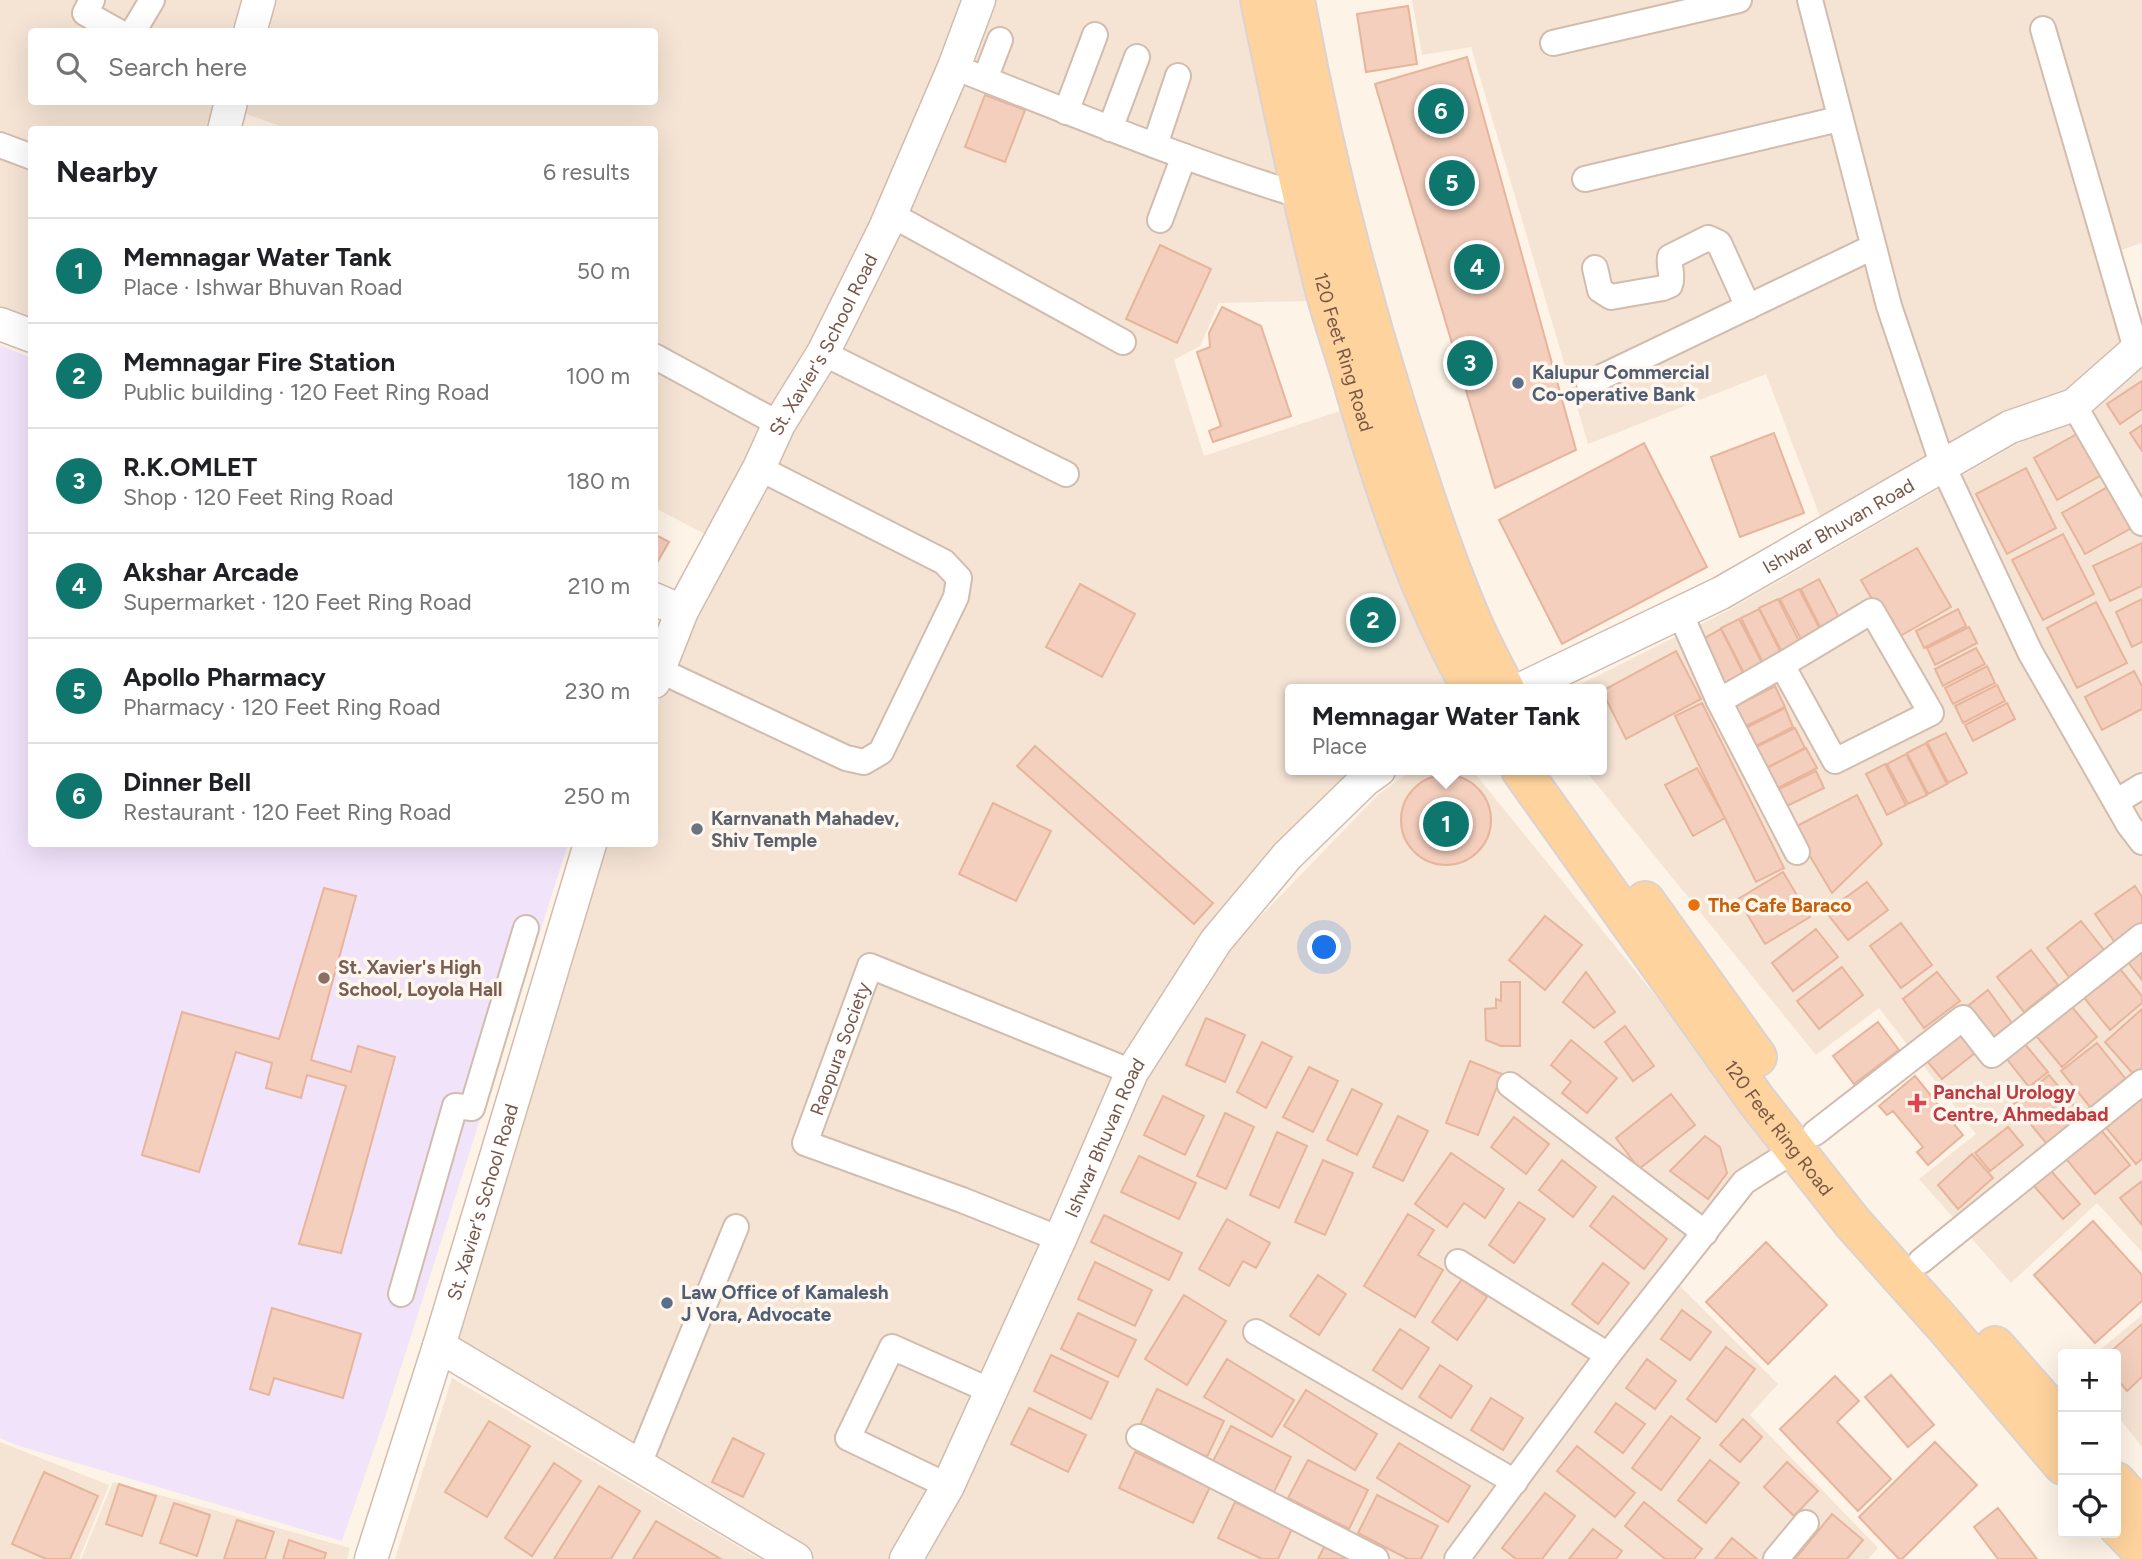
<!DOCTYPE html>
<meta charset="utf-8">
<style>
body{margin:0;font-family:Figtree,sans-serif;background:#f2f2f2;color:#202124}
.controls{position:absolute;right:21px;bottom:21px;display:grid;overflow:hidden;border-radius:7px;box-shadow:0 7px 28px #0002}
.controls button{width:63px;height:63px;display:grid;place-items:center;padding:0;border:0;border-bottom:2px solid #e0e0e0;background:#fff;color:#202124;font:35px sans-serif}
.you{position:absolute;left:1325px;top:948px;width:24px;height:24px;margin:-18px;border:5px solid #fff;border-radius:50%;background:#1a73e8;box-shadow:0 0 0 10px #1a73e833}
.badge{display:grid;place-items:center;width:46px;height:46px;border-radius:50%;background:#0f766e;color:#fff;font-size:23px;font-weight:700}
.pin{position:absolute;translate:-50% -50%;border:4px solid #fff;box-shadow:0 2px 7px #0006}
.popup{position:absolute;left:1285px;top:684px;width:322px;height:91px;box-sizing:border-box;display:grid;place-content:center;border-radius:7px;background:#fff;filter:drop-shadow(0 2px 5px #0005);font-size:23px;white-space:nowrap;color:#757577}
.popup b{font-size:26px;color:#202124}
.popup::after{content:'';position:absolute;left:50%;top:100%;margin-left:-14px;border:14px solid transparent;border-top-color:#fff}
.list{margin:0;padding:0;list-style:none}
h2{display:flex;justify-content:space-between;align-items:center;height:91px;margin:0;padding:0 28px;font-size:30px}
h2 small{font-size:23px;font-weight:400;color:#757577}
.list li{display:grid;grid-template-columns:46px 1fr auto;gap:21px;align-items:center;box-sizing:border-box;height:105px;padding:0 28px;border-top:2px solid #e0e0e0}
.list b{display:block;font-size:26px;white-space:nowrap}
.list p{margin:0;font-size:23px;white-space:nowrap;color:#757577}
.list em{font-size:23px;font-style:normal;color:#757577}
.icon{flex:none;width:38px;height:38px;fill:none;stroke:currentColor;stroke-width:2;stroke-linecap:round;stroke-linejoin:round}
.map{position:relative;flex:none;width:2142px;height:1559px;overflow:hidden}
.search{position:absolute;background:#fff;box-shadow:0 7px 28px #0002;left:28px;top:28px;width:630px;height:77px;display:flex;align-items:center;gap:18px;box-sizing:border-box;padding:0 24px;border-radius:7px;color:#757577;font-size:26px}
.panel{position:absolute;background:#fff;box-shadow:0 7px 28px #0002;left:28px;top:126px;width:630px;height:721px;border-radius:7px}
.map>svg:first-child{display:block}
.residential{fill:#f5e4d4}
.education{fill:#f0e3fa}
.building{fill:#f4cfbd;stroke:#e7b49c;stroke-width:2}
.lines{fill:none;stroke-linecap:round;stroke-linejoin:round}
.minor-casing{stroke:#d2bcae;stroke-width:28}
.tertiary-casing{stroke:#d2bcae;stroke-width:35}
.primary-casing{stroke:#dcd3d0;stroke-width:42}
.minor{stroke:#fff;stroke-width:24}
.tertiary{stroke:#fff;stroke-width:32}
.primary{stroke:#fed39d;stroke-width:38}
.service-dot{fill:#5c6f8a;stroke:#fff7ed;stroke-width:2.5}
.worship-dot{fill:#6b7280;stroke:#fff7ed;stroke-width:2.5}
.food-dot{fill:#e8710a;stroke:#fff7ed;stroke-width:2.5}
.education-dot{fill:#8d6e63;stroke:#fff7ed;stroke-width:2.5}
.health-dot{fill:#e0444e;stroke:#fff7ed;stroke-width:2.5}
.labels{text-anchor:middle;dominant-baseline:central;stroke-width:7;stroke-linejoin:round;paint-order:stroke}
.street-label{font-size:19px;fill:#785749;stroke:#fff7ed}
.service-label{font-size:19px;font-weight:bold;fill:#4e5e75;stroke:#fff7ed;text-anchor:start}
.worship-label{font-size:19px;font-weight:bold;fill:#5b616d;stroke:#fff7ed;text-anchor:start}
.food-label{font-size:19px;font-weight:bold;fill:#c56008;stroke:#fff7ed;text-anchor:start}
.education-label{font-size:19px;font-weight:bold;fill:#785e54;stroke:#fff7ed;text-anchor:start}
.health-label{font-size:19px;font-weight:bold;fill:#be3a42;stroke:#fff7ed;text-anchor:start}
</style>
<div class="map">
<svg width="2142" height="1559" viewBox="0 0 2142 1559">
<rect width="100%" height="100%" fill="#fdf3e6"/>
<path class="residential" d="M0,0H250L241,31L32,32V102H221L213,129L32,130L31,321L0,309Z
M267,0H965L868,241L709,536L655,508L654,130H291L238,111L241,102H654V32L259,31Z
M989,0H1253L1311,301L1219,303L1200,346L1174,360L1204,456L1346,409L1394,560L1450,689H1290V770H1357L1208,931L945,1461L892,1559H815L451,1342L603,844H654L655,711L692,613Z
M1412,0H1801L1858,239L1926,459L1821,519L1766,374L1588,444L1471,47L1422,55Z
M1823,0H2142V243L2121,250L2142,330L2069,399L1947,451L1896,309Z
M2142,360V1252L2097,1203L2011,1283L1919,1179L1976,1134L1879,1008L1816,1055L1585,770H1602V689H1571L1727,611L2017,444L2090,411Z
M1413,770H1472L1776,1144L1737,1176L1441,1559H927L963,1487L1145,1080L1227,951L1380,793Z
M1676,1282L1778,1384L1750,1415L1878,1548L1868,1559H1470Z
M2142,1315V1447L2116,1414V1354H2095Z
M452,1378L760,1559H395Z
M0,1442L109,1485L79,1559H0Z
M113,1482L350,1548L347,1559H81Z"/>
<path class="education" d="M0,345L31,358L32,844H568L385,1417L342,1541L16,1445L0,1438Z"/>
<path class="building" d="M1408,6L1417,64L1366,72L1357,14Z
M1467,57L1576,450L1495,488L1375,84Z
M985,95L1025,110L1005,162L965,147Z
M1160,245L1211,269L1177,343L1126,319Z
M1222,307L1261,326L1291,416L1213,442L1209,431L1221,426L1197,352L1210,347L1209,333Z
M2142,381V409L2120,424L2107,404Z
M2142,425V451L2130,433Z
M2084,430L2107,472L2057,500L2034,458Z
M1774,433L1804,513L1740,537L1711,457Z
M1644,443L1707,567L1562,644L1499,520Z
M2026,468L2056,528L2007,554L1976,494Z
M2113,484L2135,526L2085,554L2062,513Z
M654,534L669,542L654,568Z
M2063,534L2094,594L2043,620L2012,560Z
M2142,543V586L2110,601L2093,566Z
M1917,548L1951,607L1895,639L1861,580Z
M1819,579L1842,623L1823,633L1801,589Z
M1080,584L1135,614L1102,677L1046,647Z
M1799,589L1822,633L1803,643L1780,599Z
M1778,599L1800,643L1782,652L1759,608Z
M2142,599V642L2132,647L2116,612Z
M2096,602L2127,663L2077,688L2047,628Z
M1759,609L1781,653L1763,663L1741,618Z
M1958,609L1966,626L1924,648L1916,631Z
M1739,619L1762,663L1744,673L1721,628Z
M1969,627L1977,643L1935,665L1927,648Z
M1721,629L1743,673L1725,683L1703,639Z
M1976,648L1985,664L1943,686L1935,669Z
M1676,651L1701,699L1626,739L1602,691Z
M1987,666L1995,683L1953,704L1945,688Z
M2134,671L2142,686V709L2102,730L2085,697Z
M1997,685L2005,701L1963,723L1955,706Z
M1775,686L1785,707L1744,727L1734,707Z
M1702,703L1784,868L1756,882L1675,716Z
M2007,703L2015,719L1973,741L1965,725Z
M1785,708L1793,727L1754,747L1744,729Z
M1795,728L1805,748L1764,769L1754,748Z
M1946,733L1967,773L1948,783L1927,742Z
M1926,743L1947,784L1928,794L1907,753Z
M1035,746L1213,903L1194,924L1017,766Z
M1806,748L1817,768L1776,789L1765,769Z
M1906,754L1927,795L1908,804L1887,764Z
M1885,764L1906,805L1887,815L1866,774Z
M1697,768L1725,818L1693,836L1665,785Z
M1816,771L1824,788L1783,808L1775,791Z
M1401 820a45 45 0 1 1 90 0a45 45 0 1 1-90 0Z
M1857,795L1882,844L1832,893L1793,828Z
M993,803L1051,831L1016,901L959,874Z
M1783,872L1810,917L1765,944L1738,899Z
M1867,882L1888,910L1848,940L1826,912Z
M2135,886L2142,897V925L2116,944L2095,914Z
M324,888L356,896L311,1060L351,1072L358,1046L395,1057L341,1253L299,1244L346,1086L307,1075L301,1098L266,1088L272,1063L236,1052L199,1172L142,1155L182,1012L279,1039Z
M1545,916L1582,945L1545,990L1509,960Z
M2081,921L2104,950L2069,977L2047,948Z
M1901,923L1932,965L1901,988L1870,946Z
M1816,929L1838,957L1793,991L1772,963Z
M2031,950L2058,985L2024,1012L1997,977Z
M2142,951V980L2128,962Z
M2116,964L2142,996V1003L2110,1030L2081,994Z
M1842,967L1863,995L1819,1029L1797,1001Z
M1586,972L1615,1012L1594,1028L1563,1002Z
M1937,972L1960,1001L1924,1028L1903,999Z
M1501,982H1520V1046H1501L1486,1040L1485,1009L1496,1008V999L1501,1001Z
M1988,990L2014,1026L1990,1044L1964,1009Z
M2067,1001L2097,1037L2062,1067L2032,1031Z
M2142,1009V1072L2136,1077L2105,1042Z
M1206,1018L1245,1035L1225,1082L1186,1065Z
M1878,1022L1899,1050L1854,1084L1833,1056Z
M1625,1026L1654,1066L1633,1081L1605,1042Z
M1960,1034L1975,1053L1942,1079L1927,1061Z
M1571,1040L1617,1078L1587,1113L1562,1093L1571,1082L1551,1065Z
M1262,1042L1292,1057L1266,1108L1237,1092Z
M2024,1043L2048,1072L2029,1087L2006,1058Z
M2097,1043L2129,1083L2094,1112L2061,1071Z
M1470,1061L1502,1074L1478,1135L1446,1123Z
M1309,1067L1338,1081L1313,1132L1283,1117Z
M2049,1075L2082,1115L2047,1144L2014,1104Z
M1915,1076L1963,1135L1928,1165L1917,1152L1923,1147L1893,1111L1887,1115L1879,1106Z
M1352,1089L1382,1104L1357,1155L1327,1140Z
M1671,1094L1695,1125L1639,1169L1616,1138Z
M2138,1095L2142,1100V1159L2136,1164L2103,1124Z
M1163,1096L1204,1116L1185,1155L1144,1135Z
M1225,1113L1254,1127L1226,1189L1197,1176Z
M1398,1116L1428,1131L1403,1181L1373,1167Z
M1514,1117L1549,1144L1526,1174L1491,1147Z
M2097,1125L2130,1165L2095,1194L2062,1154Z
M2008,1127L2023,1145L1990,1171L1975,1153Z
M1277,1132L1307,1146L1279,1208L1250,1195Z
M1705,1136L1720,1147L1727,1173L1708,1199L1670,1171Z
M1451,1153L1504,1189L1485,1218L1464,1203L1447,1227L1415,1204Z
M1972,1154L1993,1178L1958,1209L1938,1185Z
M1139,1156L1196,1183L1179,1219L1121,1192Z
M1323,1160L1353,1173L1325,1235L1295,1222Z
M1562,1160L1596,1187L1573,1217L1539,1190Z
M2051,1171L2080,1204L2063,1219L2034,1186Z
M2142,1181V1225L2120,1198Z
M1613,1196L1667,1239L1644,1269L1590,1226Z
M1519,1202L1545,1219L1514,1263L1489,1245Z
M1408,1214L1434,1230L1418,1255L1443,1270L1415,1317L1364,1286Z
M1104,1215L1182,1253L1169,1280L1091,1242Z
M1227,1219L1270,1243L1256,1268L1243,1261L1229,1286L1199,1269Z
M2093,1221L2142,1275V1301L2095,1343L2034,1275Z
M1766,1242L1827,1305L1768,1364L1706,1302Z
M1095,1262L1152,1290L1135,1326L1078,1299Z
M1603,1263L1629,1283L1598,1324L1572,1304Z
M1318,1275L1346,1294L1319,1335L1290,1316Z
M1462,1279L1487,1297L1457,1340L1432,1322Z
M1184,1295L1226,1321L1187,1385L1145,1359Z
M272,1308L361,1334L343,1398L274,1378L269,1395L250,1389Z
M1682,1310L1711,1332L1690,1360L1661,1339Z
M1078,1313L1136,1340L1118,1377L1061,1349Z
M2142,1324V1377L2127,1391L2116,1378V1354H2108Z
M1400,1329L1429,1348L1402,1389L1373,1370Z
M1726,1347L1755,1369L1716,1422L1687,1399Z
M1051,1355L1108,1382L1091,1419L1034,1391Z
M1227,1359L1294,1400L1272,1437L1204,1397Z
M1647,1359L1676,1381L1655,1409L1626,1388Z
M1440,1365L1472,1386L1451,1418L1419,1397Z
M1891,1375L1934,1425L1908,1447L1865,1397Z
M1835,1376L1859,1401L1837,1422L1891,1479L1858,1511L1780,1429Z
M1157,1389L1224,1421L1207,1457L1140,1425Z
M1306,1390L1377,1434L1355,1470L1284,1426Z
M1491,1398L1523,1418L1503,1450L1471,1430Z
M1616,1403L1645,1424L1623,1453L1595,1432Z
M1029,1408L1086,1435L1068,1472L1011,1444Z
M1671,1416L1700,1438L1661,1490L1632,1468Z
M1743,1419L1762,1437L1740,1462L1720,1445Z
M489,1421L530,1446L487,1517L445,1492Z
M1231,1426L1291,1457L1272,1496L1211,1465Z
M733,1438L764,1454L743,1497L712,1482Z
M1935,1442L1977,1485L1902,1559H1899L1859,1517Z
M1399,1443L1470,1486L1448,1522L1377,1478Z
M1577,1446L1635,1493L1615,1517L1557,1471Z
M1135,1452L1210,1487L1193,1523L1119,1488Z
M1308,1460L1368,1490L1349,1529L1288,1498Z
M1710,1460L1739,1483L1706,1523L1678,1500Z
M1787,1462L1818,1491L1794,1516L1764,1487Z
M554,1463L581,1481L532,1556L505,1538Z
M44,1472L98,1496L70,1559H46L12,1544Z
M119,1484L156,1496L142,1536L106,1524Z
M599,1486L640,1511L611,1559H554Z
M1545,1493L1575,1516L1542,1559H1516L1502,1548Z
M1377,1495L1438,1526L1421,1559H1408L1358,1533Z
M1235,1502L1292,1529L1278,1559H1262L1218,1538Z
M1644,1502L1702,1549L1694,1559H1665L1625,1526Z
M174,1503L210,1515L197,1556L160,1543Z
M1998,1508L2037,1559H1998L1974,1527Z
M1832,1514L1863,1540L1847,1559H1795Z
M237,1520L274,1532L265,1559H224Z
M656,1521L721,1559H633Z
M1593,1529L1622,1551L1616,1559H1569Z
M1732,1538L1757,1559H1715Z
M289,1540L326,1553L324,1559H283Z
M1324,1547L1349,1559H1318Z"/>
<g class="lines">
<g class="minor-casing">
<g id="minor">
<path d="M92,0L85,13L119,32"/>
<path d="M1810,0L1889,306L1943,466L2030,652L2129,825L2142,842"/>
<path d="M2043,29L2136,349"/>
<path d="M133,32L152,0"/>
<path d="M1553,43L1739,0"/>
<path d="M954,67C1069,112 1184,160 1302,196"/>
<path d="M985,79L1000,40"/>
<path d="M1066,112L1095,35"/>
<path d="M1110,129L1137,57"/>
<path d="M0,145L32,157"/>
<path d="M1155,145L1178,76"/>
<path d="M1585,179L1839,119"/>
<path d="M892,215L1123,342"/>
<path d="M1160,220L1184,156"/>
<path d="M1595,268L1600,290L1611,297L1663,288L1670,285C1674,275 1668,267 1670,257L1708,238L1719,243L1748,307"/>
<path d="M823,353L1066,474"/>
<path d="M654,356L779,424"/>
<path d="M1589,383L1873,247"/>
<path d="M2074,405L2142,523"/>
<path d="M1680,613L1719,701L1782,665L1835,761L1931,713L1872,611L1782,665"/>
<path d="M659,670L846,758L864,762L881,752L956,597L959,578L944,562L759,468"/>
<path d="M1719,701L1797,852"/>
<path d="M2116,802L2142,786"/>
<path d="M1510,1085L1705,1233"/>
<path d="M1815,1133L1963,1018L1992,1055L2142,936"/>
<path id="s1" d="M1060,1239L962,1200L805,1143L870,966L1132,1072"/>
<path d="M1921,1261L2142,1082"/>
<path d="M1458,1262L1608,1355"/>
<path d="M401,1294L455,1106L472,1108L526,928"/>
<path d="M1256,1332L1515,1482"/>
<path d="M1139,1437L1376,1559"/>
<path d="M639,1464L736,1227"/>
<path d="M948,1486L848,1438L892,1347L991,1391"/>
<path d="M1457,1559L1608,1355L1744,1182L1796,1149"/>
<path d="M1776,1559L1806,1523"/>
</g>
</g>
<g class="tertiary-casing">
<g id="tertiary">
<path d="M250,32L259,0"/>
<path d="M224,130L231,102"/>
<path d="M0,324L32,336"/>
<path d="M654,599L682,611"/>
<path id="s2" d="M654,682L682,611L759,468L779,424L823,353L885,228L954,67L979,0"/>
<path id="s3" d="M1521,689L1721,593L2010,427L2074,405L2142,345"/>
<path d="M439,1346L796,1559"/>
<path id="s4" d="M371,1559L439,1346L590,844"/>
<path id="s5" d="M906,1559L948,1486L1060,1239L1132,1072L1216,941L1287,856L1365,780L1379,770"/>
</g>
</g>
<g class="primary-casing">
<g id="primary">
<path id="s6" d="M1260,0C1280,96 1300,191 1324,286C1332,318 1344,350 1353,382C1384,488 1418,593 1472,689"/>
<path d="M1295,0C1320,138 1354,274 1396,407C1419,480 1442,552 1472,622C1482,645 1494,667 1505,689"/>
<path id="s7" d="M1521,770L1756,1100L1852,1222L1944,1325L2063,1465"/>
<path d="M1645,901L1757,1057"/>
<path d="M1995,1346L2063,1423"/>
<path d="M2116,1482L2142,1511"/>
<path d="M2116,1524L2142,1551"/>
</g>
</g>
<use href="#minor" class="minor"/>
<use href="#tertiary" class="tertiary"/>
<use href="#primary" class="primary"/>
</g>
<g class="service-dot">
<circle cx="1518" cy="383" r="7"/>
<circle cx="667" cy="1303" r="7"/>
</g>
<circle class="worship-dot" cx="697" cy="829" r="7"/>
<circle class="food-dot" cx="1694" cy="905" r="7"/>
<circle class="education-dot" cx="324" cy="978" r="7"/>
<path class="health-dot" d="M1913.5 1092.5h7v7h7v7h-7v7h-7v-7h-7v-7h7z"/>
<g class="labels">
<g class="street-label">
<text stroke="none"><textPath href="#s2" startOffset="378">St. Xavier's School Road</textPath></text>
<text stroke="none"><textPath href="#s6" startOffset="362">120 Feet Ring Road</textPath></text>
<text stroke="none"><textPath href="#s3" startOffset="357">Ishwar Bhuvan Road</textPath></text>
<text stroke="none"><textPath href="#s1" startOffset="373">Raopura Society</textPath></text>
<text stroke="none"><textPath href="#s7" startOffset="441">120 Feet Ring Road</textPath></text>
<text stroke="none"><textPath href="#s5" startOffset="466">Ishwar Bhuvan Road</textPath></text>
<text stroke="none"><textPath href="#s4" startOffset="374">St. Xavier's School Road</textPath></text>
</g>
<g class="service-label">
<text x="1532" y="372">Kalupur Commercial<tspan x="1532" dy="22">Co-operative Bank</tspan></text>
<text x="681" y="1292">Law Office of Kamalesh<tspan x="681" dy="22">J Vora, Advocate</tspan></text>
</g>
<g class="worship-label">
<text x="711" y="818">Karnvanath Mahadev,<tspan x="711" dy="22">Shiv Temple</tspan></text>
</g>
<g class="food-label">
<text x="1708" y="905">The Cafe Baraco</text>
</g>
<g class="education-label">
<text x="338" y="967">St. Xavier's High<tspan x="338" dy="22">School, Loyola Hall</tspan></text>
</g>
<g class="health-label">
<text x="1933" y="1092">Panchal Urology<tspan x="1933" dy="22">Centre, Ahmedabad</tspan></text>
</g>
</g>
</svg>
<div class="controls">
<button>+</button>
<button>−</button>
<button><svg class="icon" aria-label="locate" viewBox="0 0 24 24"><circle cx="12" cy="12" r="6"/><path d="M12 2v4M12 18v4M2 12h4M18 12h4"/></svg></button>
</div>
<div class="you"></div>
<div class="pin badge" style="left:1446px;top:824px">1</div>
<div class="popup"><b>Memnagar Water Tank</b>Place</div>
<div class="pin badge" style="left:1373px;top:620px">2</div>
<div class="pin badge" style="left:1470px;top:363px">3</div>
<div class="pin badge" style="left:1477px;top:267px">4</div>
<div class="pin badge" style="left:1452px;top:183px">5</div>
<div class="pin badge" style="left:1441px;top:111px">6</div>
<div class="search"><svg class="icon" aria-label="search" viewBox="0 0 24 24"><circle cx="10" cy="10" r="6"/><path d="M15 15l6 6"/></svg>Search here</div>
<section class="panel">
<h2>Nearby<small>6 results</small></h2>
<ul class="list">
<li><span class="badge">1</span><div><b>Memnagar Water Tank</b><p>Place · Ishwar Bhuvan Road</p></div><em>50 m</em></li>
<li><span class="badge">2</span><div><b>Memnagar Fire Station</b><p>Public building · 120 Feet Ring Road</p></div><em>100 m</em></li>
<li><span class="badge">3</span><div><b>R.K.OMLET</b><p>Shop · 120 Feet Ring Road</p></div><em>180 m</em></li>
<li><span class="badge">4</span><div><b>Akshar Arcade</b><p>Supermarket · 120 Feet Ring Road</p></div><em>210 m</em></li>
<li><span class="badge">5</span><div><b>Apollo Pharmacy</b><p>Pharmacy · 120 Feet Ring Road</p></div><em>230 m</em></li>
<li><span class="badge">6</span><div><b>Dinner Bell</b><p>Restaurant · 120 Feet Ring Road</p></div><em>250 m</em></li>
</ul>
</section>
</div>
